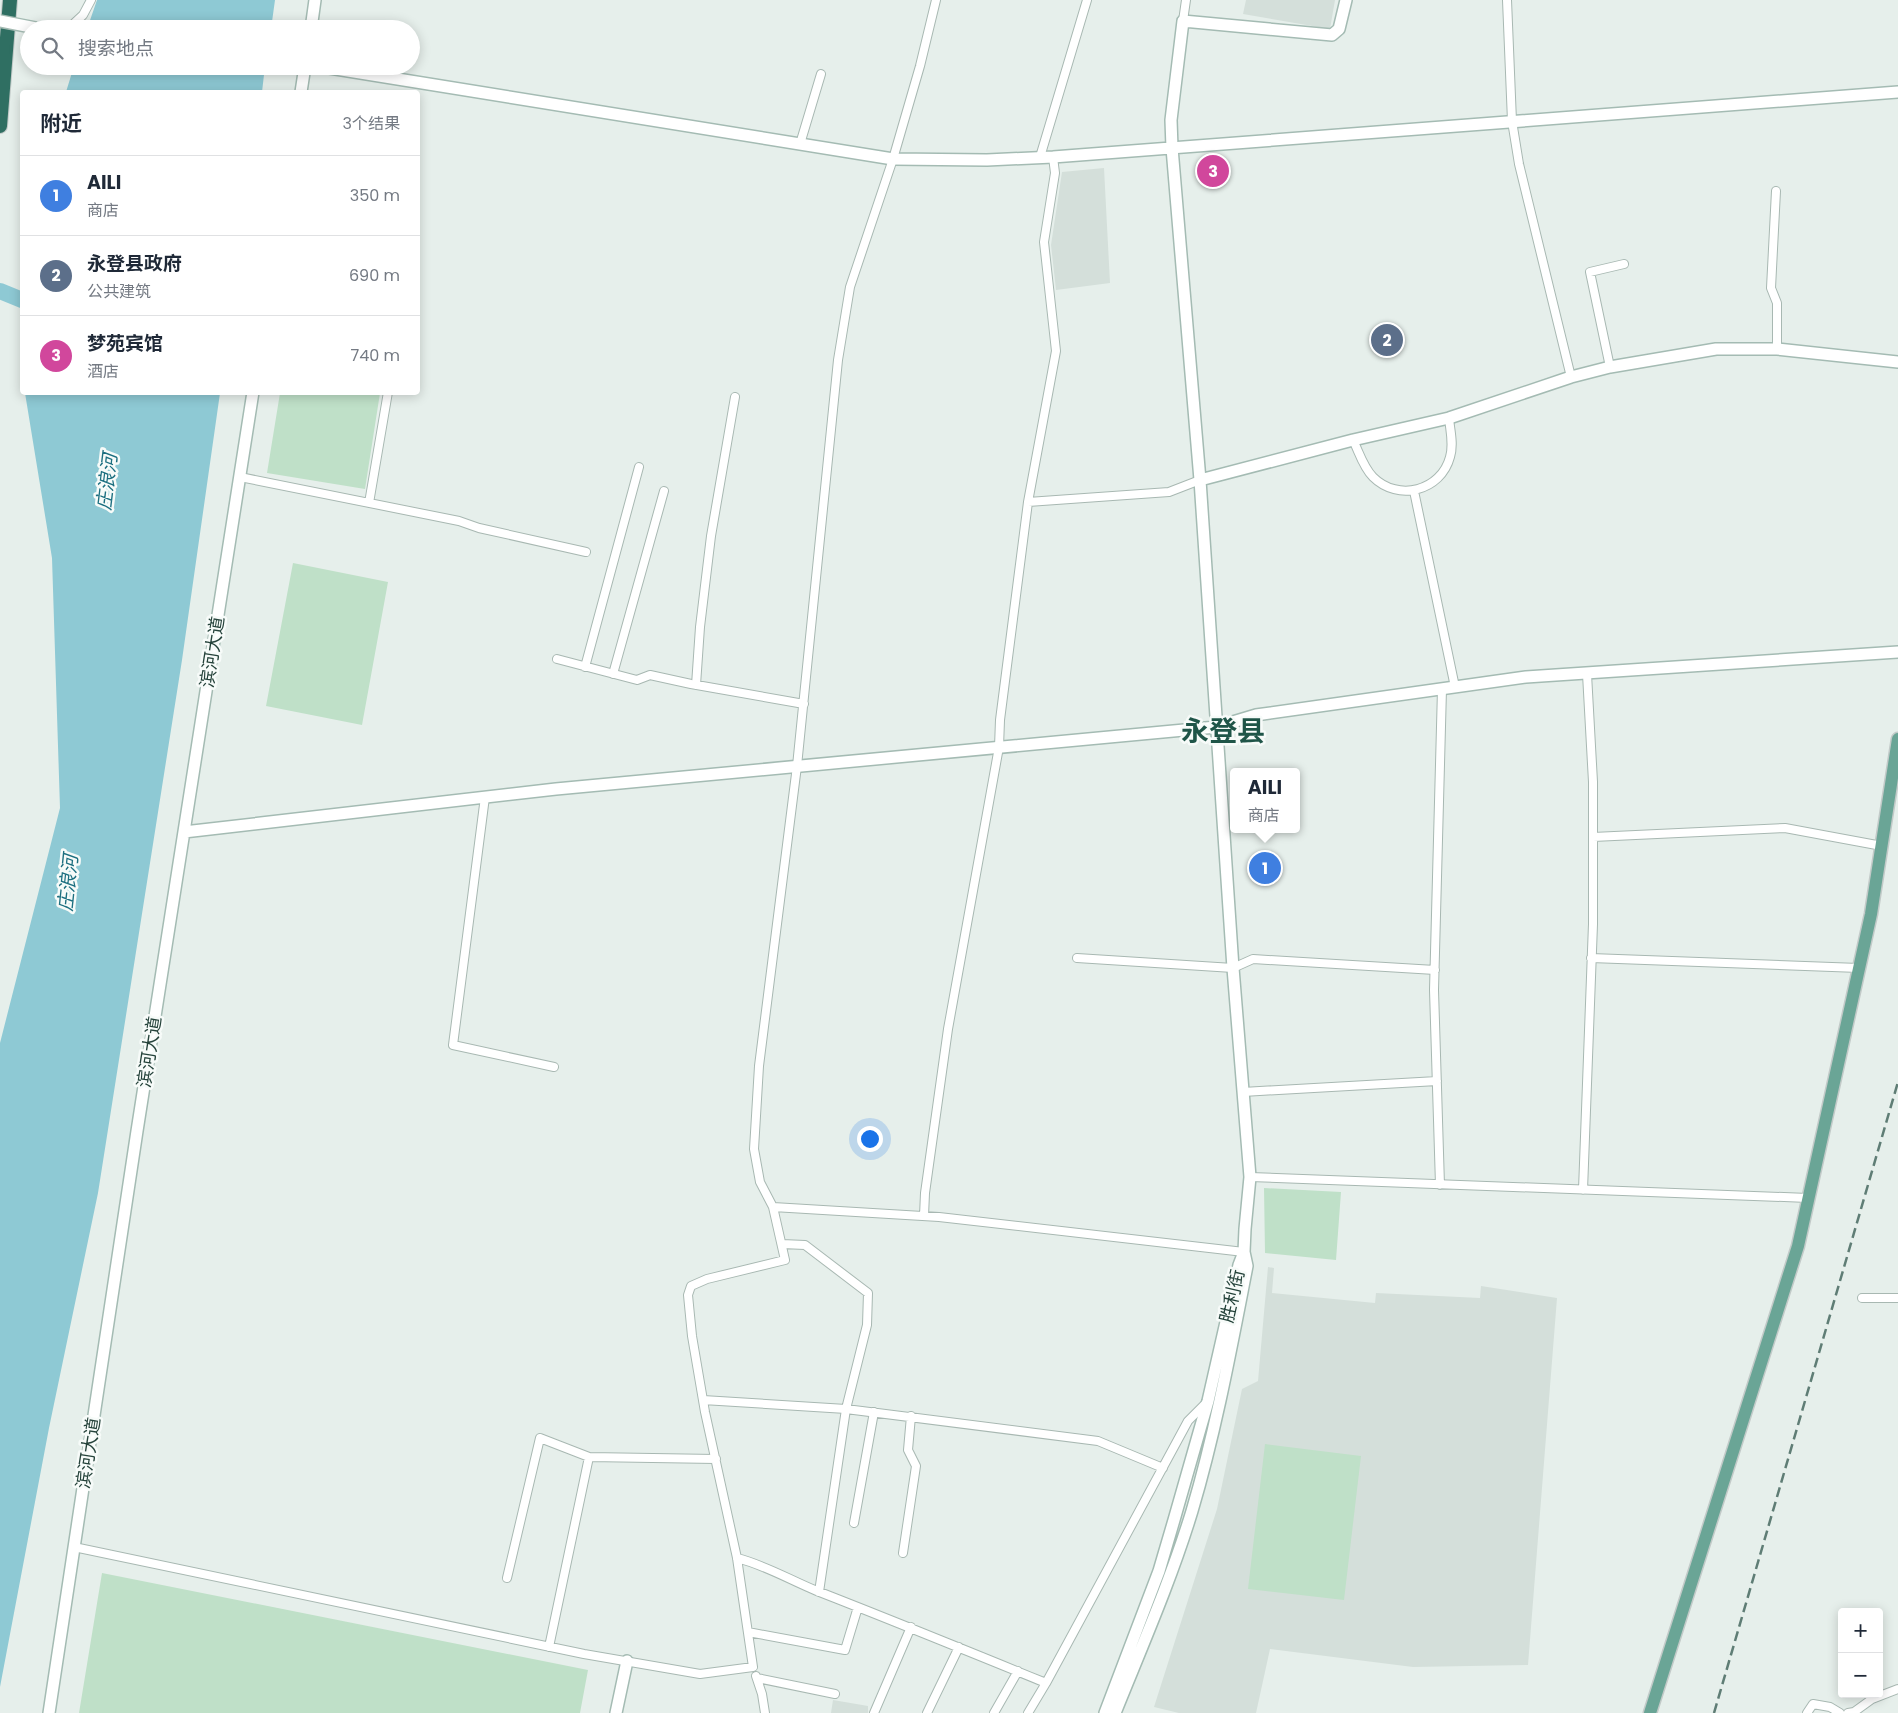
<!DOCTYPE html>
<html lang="zh">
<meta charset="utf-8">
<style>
body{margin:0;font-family:Poppins,"Noto Sans SC",sans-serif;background:#f2f2f3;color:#1f2937}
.controls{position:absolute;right:15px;bottom:15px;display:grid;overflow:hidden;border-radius:5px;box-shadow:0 2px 12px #0003}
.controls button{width:45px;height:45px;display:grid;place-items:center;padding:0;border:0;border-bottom:1px solid #e0e1e3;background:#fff;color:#1f2937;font:25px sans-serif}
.you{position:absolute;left:869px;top:1138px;width:18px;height:18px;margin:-12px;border:4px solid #fff;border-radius:50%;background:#1a73e8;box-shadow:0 0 0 8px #1a73e833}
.badge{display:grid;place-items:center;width:32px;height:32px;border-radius:50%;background:#7f5249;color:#fff;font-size:16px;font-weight:700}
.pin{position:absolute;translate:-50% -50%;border:2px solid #fff;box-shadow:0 1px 5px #0006}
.popup{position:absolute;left:1230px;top:768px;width:70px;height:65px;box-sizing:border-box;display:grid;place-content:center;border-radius:5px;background:#fff;filter:drop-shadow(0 1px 4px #0005);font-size:16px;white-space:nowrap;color:#747a83}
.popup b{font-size:19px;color:#1f2937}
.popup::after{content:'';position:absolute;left:50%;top:100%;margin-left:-10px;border:10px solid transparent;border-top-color:#fff}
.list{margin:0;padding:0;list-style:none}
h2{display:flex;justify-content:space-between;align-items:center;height:65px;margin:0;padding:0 20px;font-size:21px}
h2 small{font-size:16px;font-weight:400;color:#747a83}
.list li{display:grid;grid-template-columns:32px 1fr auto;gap:15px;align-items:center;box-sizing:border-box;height:80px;padding:0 20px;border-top:1px solid #e0e1e3}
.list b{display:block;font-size:19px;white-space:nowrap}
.list p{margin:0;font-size:16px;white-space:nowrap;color:#747a83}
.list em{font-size:16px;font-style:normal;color:#747a83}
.icon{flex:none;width:28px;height:28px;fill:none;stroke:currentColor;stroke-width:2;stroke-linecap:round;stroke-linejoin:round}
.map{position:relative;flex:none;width:1898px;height:1713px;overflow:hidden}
.search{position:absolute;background:#fff;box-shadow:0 2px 12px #0003;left:20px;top:20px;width:400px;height:55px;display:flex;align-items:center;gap:12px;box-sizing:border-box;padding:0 18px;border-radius:28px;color:#747a83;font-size:19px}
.panel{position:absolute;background:#fff;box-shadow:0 2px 12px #0003;left:20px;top:90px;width:400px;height:305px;border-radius:5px}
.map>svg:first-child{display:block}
.built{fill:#d4dfda}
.green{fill:#bfe0c8}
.water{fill:#8ec9d4}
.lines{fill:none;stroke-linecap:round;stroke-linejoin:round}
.river{stroke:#8ec9d4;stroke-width:16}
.street-casing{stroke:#a8b8b2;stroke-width:10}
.secondary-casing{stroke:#a4bbb3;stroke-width:14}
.primary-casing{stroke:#c2cac8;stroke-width:15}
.highway-casing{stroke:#c2cac8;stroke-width:16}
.street{stroke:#fff;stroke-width:8}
.secondary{stroke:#fff;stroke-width:11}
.primary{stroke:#6aa596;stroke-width:12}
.highway{stroke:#2f6f62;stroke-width:14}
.rail{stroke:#5f7d75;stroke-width:2.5;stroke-dasharray:10 5;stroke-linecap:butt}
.secondary-bridge-casing{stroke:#a4bbb3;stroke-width:14;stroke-linecap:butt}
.secondary-bridge{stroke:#fff;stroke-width:11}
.labels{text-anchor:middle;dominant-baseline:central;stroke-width:5;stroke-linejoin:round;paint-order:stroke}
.street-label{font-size:18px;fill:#24423a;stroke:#f7fbf9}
.water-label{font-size:19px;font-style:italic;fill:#1c6f80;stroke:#f7fbf9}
.town-label{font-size:28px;font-weight:bold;fill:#1f5548;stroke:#f7fbf9}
</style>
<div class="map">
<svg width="1898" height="1713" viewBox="0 0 1898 1713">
<rect width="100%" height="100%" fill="#e6efeb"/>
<path class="built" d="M1246,0H1335L1330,29L1243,14Z
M1104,168L1110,283L1056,290L1051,245L1062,172Z
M1268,1267L1274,1268L1272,1293L1375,1303L1376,1293L1480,1298L1481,1286L1557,1298L1528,1665L1413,1667L1270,1649L1256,1713H1179L1154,1707L1217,1509L1242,1389L1258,1381Z
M833,1700L868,1706V1713H831Z"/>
<path class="green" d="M280,393H380L365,489L267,473Z
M293,563L388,582L362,725L266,706Z
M1264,1188L1341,1192L1336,1260L1265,1253Z
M1265,1444L1361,1456L1344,1600L1248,1589Z
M102,1573L588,1670L580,1713H79Z"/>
<path class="water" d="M97,0H275L271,29H87Z
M74,66H265L262,92H66Z
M25,393H220L182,660L98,1193L49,1428L0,1687V1043L60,808L52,558Z"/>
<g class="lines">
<path class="river" d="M0,291L22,300"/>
<g class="street-casing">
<path id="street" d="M1507,0L1512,121L1519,164L1571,377
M1183,21L1186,0
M68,29L83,15L91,0
M800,144L821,74
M1040,157L1087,0
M1776,191L1771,288L1777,303V349
M1610,367L1590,272L1624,264
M1353,440C1359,452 1363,467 1373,477C1398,502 1441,491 1450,457C1454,444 1450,430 1449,418
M240,477L459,521L479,528L586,552
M1414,491L1455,687
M1028,502L1169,492L1200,480
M369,503L388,392
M557,659L637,680L650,675L691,684L804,704
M585,667L639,467
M613,674L664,491
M696,685L700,627L711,536L735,397
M485,797L453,1045L554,1067
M1593,837L1785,828L1882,846
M1077,958L1233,968L1253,959L1435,970
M1591,958L1859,968
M1243,1092L1437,1081
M1250,1177L1808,1198
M1440,1185L1434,990L1442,689
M1583,1190L1593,924V782L1587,674
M773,1207L939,1217L1244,1252
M924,1216L925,1193L948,1029L999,747L1000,720L1028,502L1056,351L1044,242L1055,173L1053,157
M782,1244L805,1245L868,1293L867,1325L846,1409L819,1592
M1862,1298H1898
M703,1400L846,1409L1098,1441L1163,1468
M854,1523L874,1412
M74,1547L584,1654L700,1674L753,1667L737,1558L705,1412L692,1336L688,1295L691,1286L707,1279L785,1260L773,1207L760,1182L754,1149L759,1066L797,766L838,360L850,287L893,159L920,66L936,0
M903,1553L916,1466L908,1450L911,1416
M737,1558C765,1565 790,1580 817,1591C894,1621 970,1652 1046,1683
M507,1578L540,1438L589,1457L716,1459
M748,1632L845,1650L858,1607
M549,1647L589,1457
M756,1676L762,1694L765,1713
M757,1678L835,1694
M874,1713L911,1627
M927,1713L959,1647
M994,1713L1018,1671
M1028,1713L1046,1683L1188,1421L1207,1402
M1807,1713L1813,1704L1830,1707L1840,1713
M1848,1713L1854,1712L1872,1699L1898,1689"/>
</g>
<g class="secondary-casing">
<path id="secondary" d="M311,29L315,0
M317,66L893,159L987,160L1053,157L1898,92
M301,92L305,66
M1200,480L1353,440L1449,418L1571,377L1610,367L1716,349H1777L1898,362
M184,832L556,789L1216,727L1256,715L1526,677L1898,652
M49,1713L137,1131L253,392
M616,1713L627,1661
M1105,1713L1159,1571L1174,1520L1208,1401L1239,1265L1244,1252
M1115,1713C1142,1646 1171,1580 1192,1511C1216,1430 1231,1348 1247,1266L1244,1252L1245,1229L1250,1177L1233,968L1200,480L1172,148L1171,120L1183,21L1332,35L1339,29L1346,0"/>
</g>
<g class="primary-casing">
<path id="primary" d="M1650,1713L1798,1246L1871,914L1898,739"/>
</g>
<g class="highway-casing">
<path id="highway" d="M0,126L10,0"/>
</g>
<use href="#street" class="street"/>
<use href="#secondary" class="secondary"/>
<use href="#primary" class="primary"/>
<use href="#highway" class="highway"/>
<path class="rail" d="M1714,1713L1898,1082"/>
<g class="secondary-bridge-casing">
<path id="secondary-bridge" d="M0,21L36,28"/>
</g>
<use href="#secondary-bridge" class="secondary-bridge"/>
</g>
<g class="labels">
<g class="street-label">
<text transform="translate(212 652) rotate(-81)">滨河大道</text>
<text transform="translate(149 1052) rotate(-81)">滨河大道</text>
<text transform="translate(1232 1296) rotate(-77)">胜利街</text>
<text transform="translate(88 1453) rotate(-81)">滨河大道</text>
</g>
<g class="water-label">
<text transform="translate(107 482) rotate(-83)">庄浪河</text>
<text transform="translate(68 883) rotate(-84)">庄浪河</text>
</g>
<g class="town-label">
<text x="1223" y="731">永登县</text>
</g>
</g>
</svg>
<div class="controls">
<button>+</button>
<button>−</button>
</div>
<div class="you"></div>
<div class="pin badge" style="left:1265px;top:868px;background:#3f7fe0">1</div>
<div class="popup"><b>AILI</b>商店</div>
<div class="pin badge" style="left:1387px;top:340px;background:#5c6f8a">2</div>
<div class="pin badge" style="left:1213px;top:171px;background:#d1479c">3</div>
<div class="search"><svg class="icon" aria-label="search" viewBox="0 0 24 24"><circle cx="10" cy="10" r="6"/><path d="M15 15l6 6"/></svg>搜索地点</div>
<section class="panel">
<h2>附近<small>3个结果</small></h2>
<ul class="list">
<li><span class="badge" style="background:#3f7fe0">1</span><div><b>AILI</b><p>商店</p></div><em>350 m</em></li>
<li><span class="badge" style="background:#5c6f8a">2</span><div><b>永登县政府</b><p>公共建筑</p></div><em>690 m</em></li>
<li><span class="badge" style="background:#d1479c">3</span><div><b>梦苑宾馆</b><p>酒店</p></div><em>740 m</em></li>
</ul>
</section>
</div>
